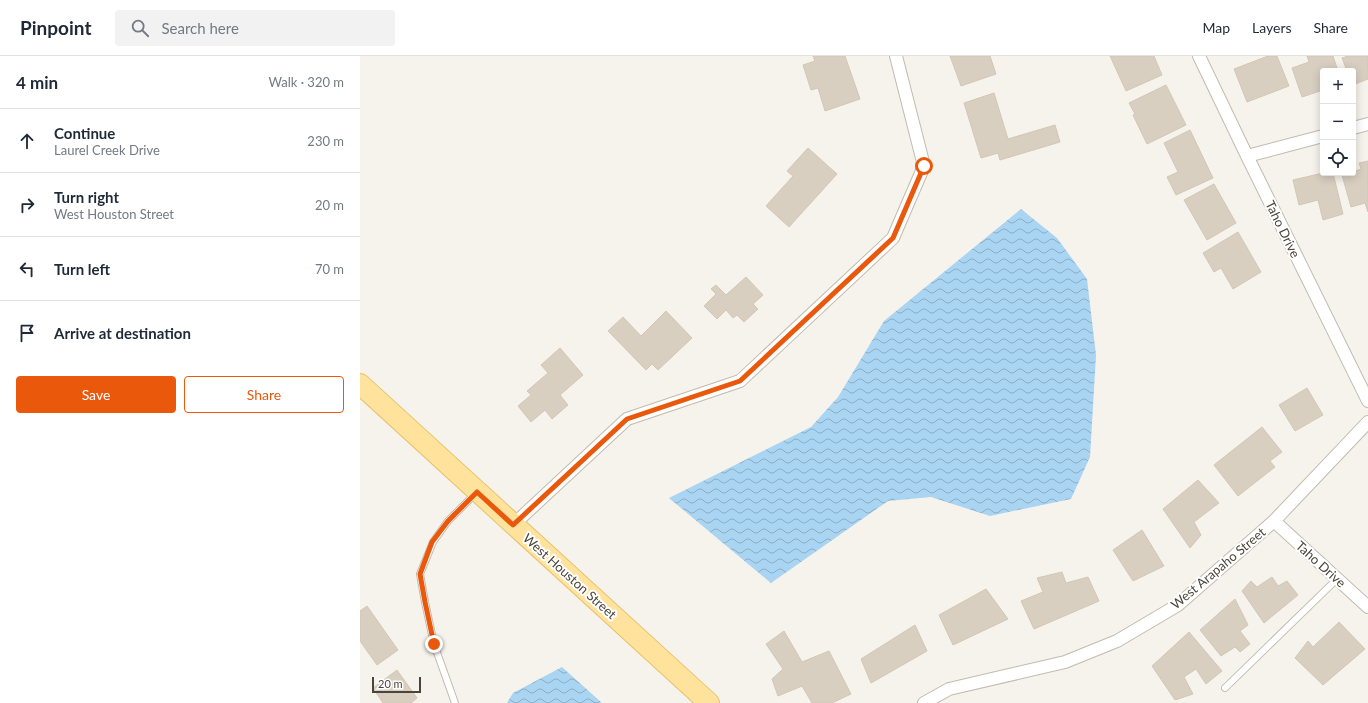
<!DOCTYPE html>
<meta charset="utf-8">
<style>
body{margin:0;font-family:Lato,sans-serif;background:#f2f2f3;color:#1f2937}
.controls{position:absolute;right:12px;top:12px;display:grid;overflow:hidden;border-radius:4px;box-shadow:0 2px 10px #0003}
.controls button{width:36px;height:36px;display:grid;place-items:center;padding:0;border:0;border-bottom:1px solid #e0e1e3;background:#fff;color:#1f2937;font:20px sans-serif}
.scale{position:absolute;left:12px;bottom:10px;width:49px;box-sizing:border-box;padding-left:4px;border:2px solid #4b4439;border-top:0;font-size:11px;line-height:14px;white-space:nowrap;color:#4b4439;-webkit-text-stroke:3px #fff;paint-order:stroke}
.stop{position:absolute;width:12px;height:12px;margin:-9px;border:3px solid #ea580c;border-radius:50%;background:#fff}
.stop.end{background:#ea580c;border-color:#fff;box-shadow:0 1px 4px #0008}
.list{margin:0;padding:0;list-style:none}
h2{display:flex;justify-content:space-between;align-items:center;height:52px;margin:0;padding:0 16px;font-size:17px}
h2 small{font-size:13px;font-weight:400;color:#747a83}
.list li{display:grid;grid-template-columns:26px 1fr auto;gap:12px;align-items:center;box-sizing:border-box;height:64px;padding:0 16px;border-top:1px solid #e0e1e3}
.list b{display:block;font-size:15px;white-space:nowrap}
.list p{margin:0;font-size:13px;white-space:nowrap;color:#747a83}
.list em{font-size:13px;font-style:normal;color:#747a83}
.actions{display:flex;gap:8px;padding:12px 16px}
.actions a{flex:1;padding:9px 0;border:1px solid #ea580c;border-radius:4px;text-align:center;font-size:14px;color:#ea580c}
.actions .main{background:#ea580c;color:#fff}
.icon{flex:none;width:22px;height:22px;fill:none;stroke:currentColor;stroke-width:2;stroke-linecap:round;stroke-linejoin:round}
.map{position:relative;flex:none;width:1008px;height:647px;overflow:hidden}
header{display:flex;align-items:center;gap:24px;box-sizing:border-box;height:56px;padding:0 20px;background:#fff;border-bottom:1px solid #e0e1e3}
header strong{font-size:19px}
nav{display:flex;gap:22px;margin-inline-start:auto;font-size:14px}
.search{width:280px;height:36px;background:#f2f2f3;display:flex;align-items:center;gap:10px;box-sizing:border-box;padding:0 14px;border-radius:4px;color:#747a83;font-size:15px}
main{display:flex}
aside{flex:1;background:#fff}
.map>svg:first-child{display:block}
.water{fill:url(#water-waves)}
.building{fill:#d8cfc1;stroke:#d3c7b4}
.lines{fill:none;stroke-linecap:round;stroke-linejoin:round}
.lane-casing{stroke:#c2bbae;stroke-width:8}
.street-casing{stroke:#c2bbae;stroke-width:14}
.primary-casing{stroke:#e6c16a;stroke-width:22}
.lane{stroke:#fff;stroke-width:6}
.street{stroke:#fff;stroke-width:12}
.primary{stroke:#ffe39c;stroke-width:20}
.route{stroke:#ea580c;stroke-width:5}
.labels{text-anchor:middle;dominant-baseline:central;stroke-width:4;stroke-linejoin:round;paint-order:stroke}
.street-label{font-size:13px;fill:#4b4439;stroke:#fff}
</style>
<header>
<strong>Pinpoint</strong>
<div class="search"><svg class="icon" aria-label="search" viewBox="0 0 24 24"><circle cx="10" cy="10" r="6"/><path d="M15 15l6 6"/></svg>Search here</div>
<nav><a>Map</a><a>Layers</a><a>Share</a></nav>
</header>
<main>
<aside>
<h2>4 min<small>Walk · 320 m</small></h2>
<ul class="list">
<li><svg class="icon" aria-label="ahead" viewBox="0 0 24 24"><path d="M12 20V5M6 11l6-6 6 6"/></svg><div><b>Continue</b><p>Laurel Creek Drive</p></div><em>230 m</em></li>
<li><svg class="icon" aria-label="right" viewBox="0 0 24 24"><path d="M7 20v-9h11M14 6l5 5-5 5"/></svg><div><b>Turn right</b><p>West Houston Street</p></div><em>20 m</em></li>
<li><svg class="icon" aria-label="left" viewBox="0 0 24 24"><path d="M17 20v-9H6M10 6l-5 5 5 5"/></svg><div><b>Turn left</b></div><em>70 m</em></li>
<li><svg class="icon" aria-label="arrive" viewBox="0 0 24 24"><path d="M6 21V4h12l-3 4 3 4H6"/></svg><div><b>Arrive at destination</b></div></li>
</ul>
<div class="actions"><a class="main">Save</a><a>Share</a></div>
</aside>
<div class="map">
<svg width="1008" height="647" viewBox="0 0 1008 647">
<defs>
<pattern id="water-waves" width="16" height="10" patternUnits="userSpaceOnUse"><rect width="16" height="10" fill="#a9d4f2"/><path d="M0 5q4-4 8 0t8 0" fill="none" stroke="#8caec5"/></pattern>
</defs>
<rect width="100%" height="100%" fill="#f6f3ec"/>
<path class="water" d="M661,153L697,182L727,223L736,299L730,401L711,443L630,460L571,441L528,445L411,527L309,442L451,371L478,341L524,265Z
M202,611L242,647H147L153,637Z"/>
<path class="building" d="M453,0H485L500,43L465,55L458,32L451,34L443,9L455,5Z
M590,0H630L636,18L601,30Z
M750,0H794L802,19L766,35Z
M908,0H917L929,30L887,46L874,13Z
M947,0H973L978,15H963V34L942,41L932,12L949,6Z
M988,0H1008V23L993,29V15H987L982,2Z
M806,29L826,69L787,88L773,59L775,58L769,47Z
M634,37L648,83L695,69L700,86L640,104L638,97L621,102L604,47Z
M830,74L853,122L816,139L807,121L818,116L804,87Z
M448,92L477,118L429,171L406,150L433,120L427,115Z
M1008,105V156L1005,147L991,151L982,119L993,117V116L1001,113L999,107Z
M963,117H973L983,158L963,164L958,144L939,149L933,124Z
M854,128L876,167L847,184L824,144Z
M878,176L901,216L873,233L861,212L854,216L843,197Z
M386,221L403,239L393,248L398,253L384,266L377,259L373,262L366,254L357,263L344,250L356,238L351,233L356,229L366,239Z
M306,255L332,282L298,314L292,308L286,314L248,275L263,261L281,280Z
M200,292L223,319L200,339L208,349L192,363L185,354L171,366L158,350L171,339L167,335L188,317L181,309Z
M947,332L963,359L935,375L919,349Z
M902,371L922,396L910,405L915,411L878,440L854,409Z
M838,424L859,447L834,466L841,479L830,492L803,453Z
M782,474L804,510L773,525L753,494Z
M702,516L706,527L728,521L739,545L674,573L661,545L683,536L677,522Z
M912,521L918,530L927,525L938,539L904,567L882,535L891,525L897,531Z
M626,533L648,563L593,589L579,559Z
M875,543L888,569L880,575L890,588L880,596L875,591L861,600L840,574Z
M7,550L38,594L17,609L0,585V555Z
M979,566L1005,593L963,629L935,602L948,585L953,591Z
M555,569L567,595L511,627L501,603Z
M424,575L442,606L469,595L491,638L472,647H452L442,630L418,640L412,623L423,613L406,588Z
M829,576L862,615L846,628L836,613L824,621L833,638L815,644L792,610Z
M37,614L57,642L51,647H23L13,632Z"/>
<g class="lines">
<g class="lane-casing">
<path id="lane" d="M865,632L977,523
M95,647L74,588L65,546L60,518L73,486L88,465L116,437"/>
</g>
<g class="street-casing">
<path id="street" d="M839,0L887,100L1008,345
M993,72L1008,68
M887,100L963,80
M914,465L1008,551
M153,469L267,363L380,325L533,182L564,110L536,0
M564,647L589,633L705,606L757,585L818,549L914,465L1008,366"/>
</g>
<g class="primary-casing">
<path id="primary" d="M0,328L349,647"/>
</g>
<use href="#lane" class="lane"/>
<use href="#street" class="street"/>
<use href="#primary" class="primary"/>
</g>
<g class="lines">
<path class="route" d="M74,588L65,546L60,518L72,486L88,465L117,436L153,469L267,363L380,325L533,182L564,110"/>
</g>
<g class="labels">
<g class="street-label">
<text transform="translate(923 173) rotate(64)">Taho Drive</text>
<text transform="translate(961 508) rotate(42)">Taho Drive</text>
<text transform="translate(858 512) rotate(-40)">West Arapaho Street</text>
<text transform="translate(210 520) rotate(42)">West Houston Street</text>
</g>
</g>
</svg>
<div class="controls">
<button>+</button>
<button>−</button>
<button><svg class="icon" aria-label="locate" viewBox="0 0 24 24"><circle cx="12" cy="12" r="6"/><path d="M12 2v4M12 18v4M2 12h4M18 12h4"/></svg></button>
</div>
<div class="scale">20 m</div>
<div class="stop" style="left:564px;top:110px"></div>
<div class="stop end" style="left:74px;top:588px"></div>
</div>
</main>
